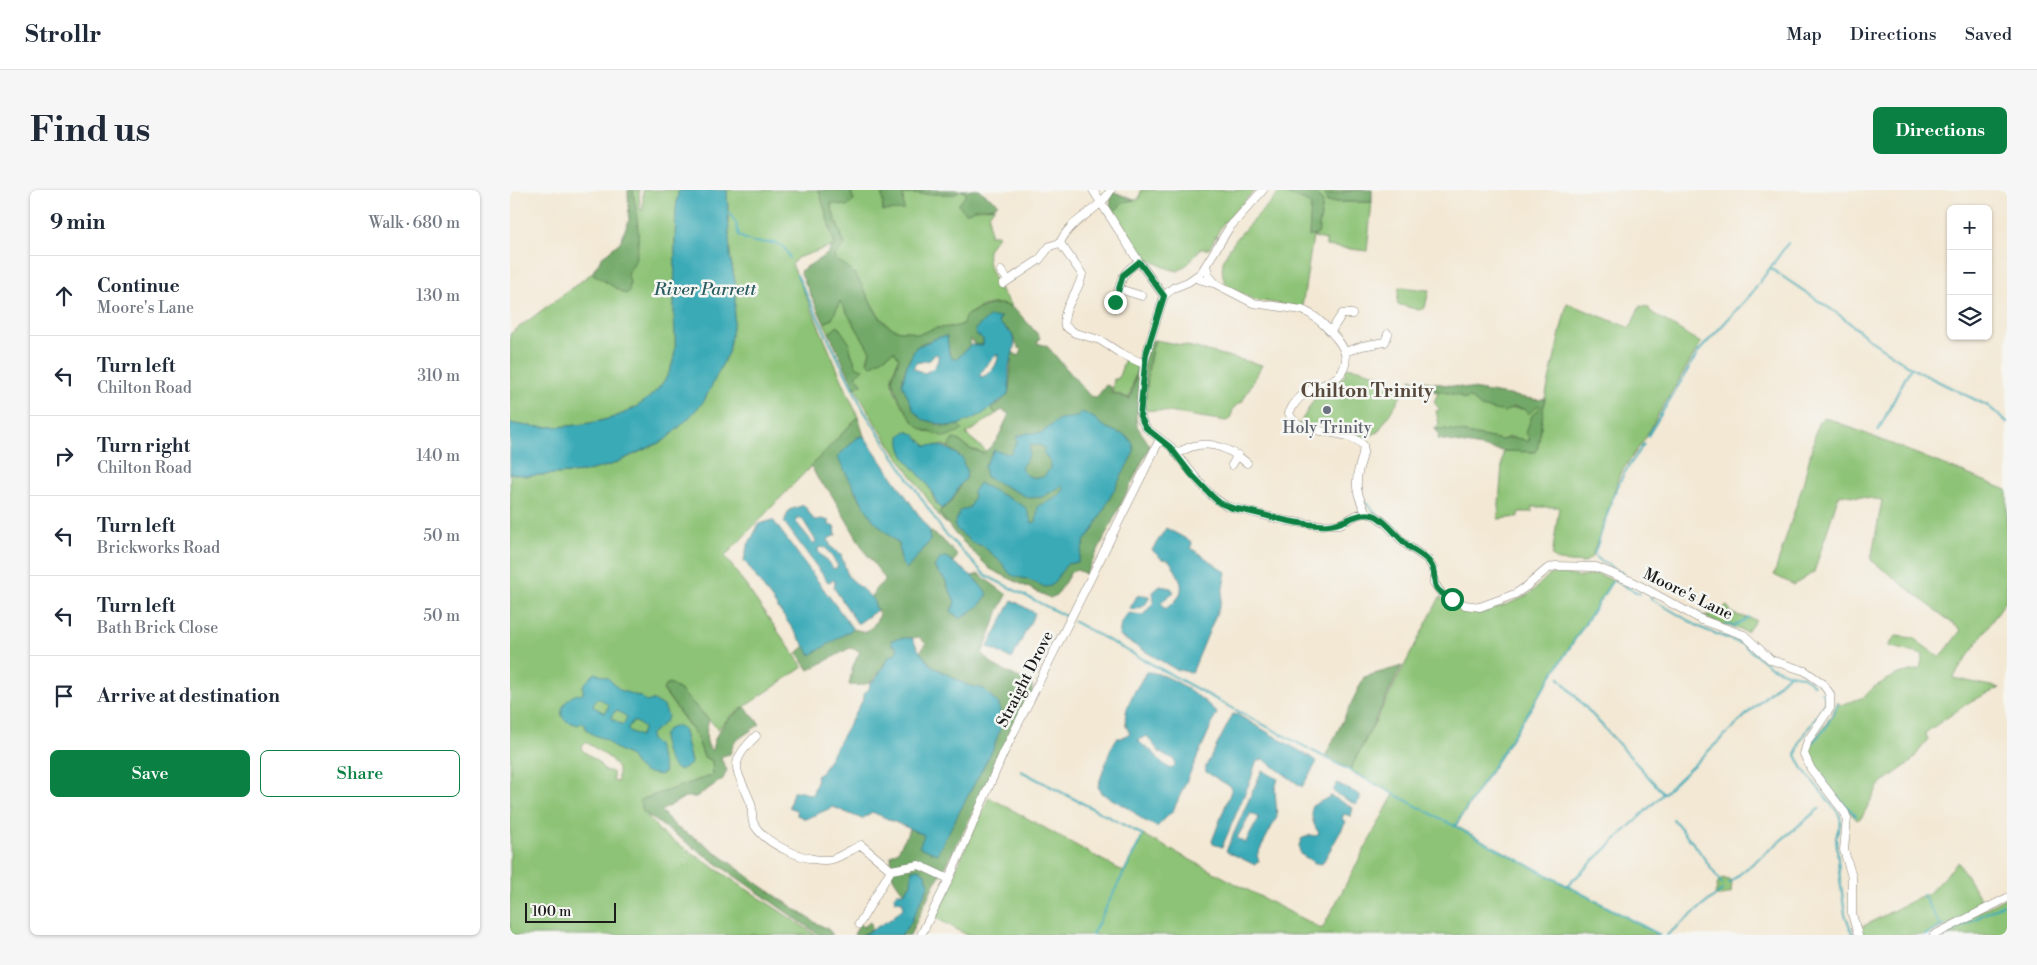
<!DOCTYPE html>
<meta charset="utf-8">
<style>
body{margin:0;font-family:"Libre Bodoni",serif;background:#f6f6f7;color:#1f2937}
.controls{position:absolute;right:15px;top:15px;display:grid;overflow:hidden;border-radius:8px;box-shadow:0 1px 4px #0004}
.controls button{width:45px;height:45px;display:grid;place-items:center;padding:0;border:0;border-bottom:1px solid #e0e1e3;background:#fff;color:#1f2937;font:25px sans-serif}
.scale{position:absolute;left:15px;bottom:12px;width:91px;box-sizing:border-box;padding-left:5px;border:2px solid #1c1c1c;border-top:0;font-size:14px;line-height:18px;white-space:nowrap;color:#1c1c1c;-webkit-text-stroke:4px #f6f6f2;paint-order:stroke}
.stop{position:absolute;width:15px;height:15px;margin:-11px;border:4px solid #0b8043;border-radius:50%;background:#fff}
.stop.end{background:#0b8043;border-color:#fff;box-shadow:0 1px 5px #0008}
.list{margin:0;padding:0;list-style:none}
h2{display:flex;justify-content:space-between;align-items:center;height:65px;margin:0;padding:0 20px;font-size:21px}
h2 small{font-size:16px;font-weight:400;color:#747a83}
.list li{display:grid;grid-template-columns:32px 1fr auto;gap:15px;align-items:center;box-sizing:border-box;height:80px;padding:0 20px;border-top:1px solid #e0e1e3}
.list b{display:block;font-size:19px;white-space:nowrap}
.list p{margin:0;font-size:16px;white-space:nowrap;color:#747a83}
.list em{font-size:16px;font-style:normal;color:#747a83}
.actions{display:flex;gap:10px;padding:15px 20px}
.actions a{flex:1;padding:11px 0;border:1px solid #0b8043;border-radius:8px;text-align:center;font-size:18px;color:#0b8043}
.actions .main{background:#0b8043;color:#fff}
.icon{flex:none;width:28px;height:28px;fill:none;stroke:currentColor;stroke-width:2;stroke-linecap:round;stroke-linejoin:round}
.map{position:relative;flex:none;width:1497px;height:745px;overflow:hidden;border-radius:8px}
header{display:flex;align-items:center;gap:30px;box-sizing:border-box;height:70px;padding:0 25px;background:#fff;border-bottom:1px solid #e0e1e3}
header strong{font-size:24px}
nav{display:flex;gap:28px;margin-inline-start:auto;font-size:18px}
.intro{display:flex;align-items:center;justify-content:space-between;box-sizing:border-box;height:120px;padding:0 30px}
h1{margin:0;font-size:35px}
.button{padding:12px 22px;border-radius:8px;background:#0b8043;color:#fff;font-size:18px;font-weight:700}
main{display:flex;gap:30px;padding:0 30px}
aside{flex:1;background:#fff;border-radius:8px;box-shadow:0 1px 4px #0004}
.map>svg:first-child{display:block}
.green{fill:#8dc376;stroke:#547049;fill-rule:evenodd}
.forest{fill:#72a967;stroke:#476242}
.water{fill:#3aaab7;stroke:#2b636a;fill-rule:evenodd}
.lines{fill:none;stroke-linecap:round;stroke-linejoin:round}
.stream{stroke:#3aaab7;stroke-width:2}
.minor-casing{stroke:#888278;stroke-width:9}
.minor{stroke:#fff;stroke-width:8}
.route{stroke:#0b8043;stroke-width:6}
.worship-dot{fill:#6b7280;stroke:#f6f6f2;stroke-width:2}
.labels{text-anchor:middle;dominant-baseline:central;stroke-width:5;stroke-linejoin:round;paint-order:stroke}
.worship-label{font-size:16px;fill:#5b616d;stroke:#f6f6f2}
.street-label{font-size:16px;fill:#1c1c1c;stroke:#f6f6f2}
.water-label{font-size:18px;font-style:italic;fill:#2a5c62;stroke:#f6f6f2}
.quarter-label{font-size:19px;font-weight:bold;fill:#574a3d;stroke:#f6f6f2}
</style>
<header>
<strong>Strollr</strong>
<nav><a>Map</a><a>Directions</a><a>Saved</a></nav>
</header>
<div class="intro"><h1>Find us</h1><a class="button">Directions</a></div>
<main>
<aside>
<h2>9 min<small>Walk · 680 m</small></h2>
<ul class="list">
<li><svg class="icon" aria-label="ahead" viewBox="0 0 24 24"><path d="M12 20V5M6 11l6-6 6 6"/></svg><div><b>Continue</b><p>Moore's Lane</p></div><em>130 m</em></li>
<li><svg class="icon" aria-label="left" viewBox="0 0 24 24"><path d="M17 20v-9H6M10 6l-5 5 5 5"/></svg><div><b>Turn left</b><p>Chilton Road</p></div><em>310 m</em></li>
<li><svg class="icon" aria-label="right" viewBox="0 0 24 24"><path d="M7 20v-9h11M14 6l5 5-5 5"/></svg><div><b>Turn right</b><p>Chilton Road</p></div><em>140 m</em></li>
<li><svg class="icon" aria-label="left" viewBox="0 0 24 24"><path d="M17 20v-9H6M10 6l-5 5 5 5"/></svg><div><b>Turn left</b><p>Brickworks Road</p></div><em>50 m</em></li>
<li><svg class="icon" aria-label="left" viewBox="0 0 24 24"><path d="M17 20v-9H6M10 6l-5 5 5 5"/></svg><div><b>Turn left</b><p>Bath Brick Close</p></div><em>50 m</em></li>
<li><svg class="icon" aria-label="arrive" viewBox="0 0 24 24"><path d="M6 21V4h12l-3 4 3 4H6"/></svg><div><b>Arrive at destination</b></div></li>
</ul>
<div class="actions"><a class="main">Save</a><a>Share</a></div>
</aside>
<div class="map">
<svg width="1497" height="745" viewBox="0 0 1497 745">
<rect width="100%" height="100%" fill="#f6f6f2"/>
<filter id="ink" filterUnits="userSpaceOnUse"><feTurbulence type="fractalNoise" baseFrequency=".02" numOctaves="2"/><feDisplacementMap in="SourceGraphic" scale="10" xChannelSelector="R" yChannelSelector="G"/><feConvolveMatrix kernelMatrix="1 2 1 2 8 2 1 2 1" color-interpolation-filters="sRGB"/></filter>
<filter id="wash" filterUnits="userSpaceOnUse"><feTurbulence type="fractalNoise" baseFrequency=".0096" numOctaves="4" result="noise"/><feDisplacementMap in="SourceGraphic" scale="20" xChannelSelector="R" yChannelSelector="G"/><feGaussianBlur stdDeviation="1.12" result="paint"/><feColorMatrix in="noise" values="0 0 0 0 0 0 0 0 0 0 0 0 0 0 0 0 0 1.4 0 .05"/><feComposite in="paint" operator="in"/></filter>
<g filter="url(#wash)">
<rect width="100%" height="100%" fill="#f3e8d4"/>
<path class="green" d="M123,0H129L130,19L133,20V0H169C165,15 166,33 165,49C165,73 164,97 164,122C164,137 167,152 164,167C158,199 127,221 98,229C67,237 32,240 0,233V144L82,83L115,104L120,92L117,83L128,54Z
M217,0H309L325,55L287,68L282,74L348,227L215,366L293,477L221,526L208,539L171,501L158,493L153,500L186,545L194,567L202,570L203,585L130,610C133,624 142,630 150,642L306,745H0V283L16,286L74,282L101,275L155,250L226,97L220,66ZM167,536L173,538L181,572L156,541ZM76,552L101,569L108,579V592L103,591V583L100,581H95L88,572L72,560L71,558Z
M340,0H372L373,21L392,4H446L449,0L457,3L465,19L485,17L479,25L480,45H489C486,49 482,54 479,58C472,75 493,103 502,117C480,110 474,115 455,126L453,134C444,138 436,137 427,138C421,139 414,143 409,144C405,144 401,141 397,141C397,141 391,141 390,141C359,133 356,81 327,72L324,66L335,55L321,17V12L344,10Z
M631,0H745L712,35L699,59H690L679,73L668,81C656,79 647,73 636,69L604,22L614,12L629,9Z
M772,0C781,9 794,7 801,16L799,46L808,44L813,12L804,2L787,0H848L815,5L818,12H862L857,61L816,56V50L803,47L792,117L743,110L717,95C712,90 711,76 714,69C722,48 756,18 772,0Z
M889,97L919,100L915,118L909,120L887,114Z
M330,111L360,161L357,171L361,176L384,161L389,167C387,174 382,183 382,190C382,204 405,238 418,242C428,246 442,241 453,240L448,235L481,218L486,224L456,244L476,261L474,263L460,259L448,250H443L438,257L432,255L416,256L404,244L396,242L390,246L420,299L425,312L431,319L429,322L437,334L432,330L365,233L345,198L352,194L346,186C347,169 335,152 328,136L319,143L314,133L322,129Z
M1057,113L1120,138L1130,116L1138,117L1141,122L1191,153L1148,225L1135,249L1110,284L1082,367L1074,373L1049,371L1042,366L1049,317H1022V322H1009L1008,327L988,329V327L993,261L1024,262L1028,257L1035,208Z
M645,150L682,157L752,175L732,212L724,217L720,229L716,231L652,221L633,220C639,197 636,173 645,150Z
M615,169L628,175L619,208L602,202L604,189H608Z
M835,177L849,179L876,187L880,195L893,203L868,242L857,247L789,235L807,204L804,200L816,198L836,185L833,181Z
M920,199L951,206L954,209L961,208L971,217L1014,219L1029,215L1031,217L1018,252L1000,247L992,250L935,239H924L929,234L926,221L930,220L924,212L928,203Z
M1314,227L1497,300V409L1443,488L1490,498L1461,511L1415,543L1418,549L1401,572L1369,595L1352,627L1347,630C1336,618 1293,574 1298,558C1301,550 1308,545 1312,539C1319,531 1323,521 1328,512L1330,515L1354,507L1364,497L1388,484L1410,479L1413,465L1378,456L1386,446L1403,448L1430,468L1451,440L1361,370L1372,310L1329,304L1304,382L1284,395L1264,385L1293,294L1308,233Z
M1046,382L1071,387L1087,384L1103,390L946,636L1150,745H457L424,727L479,607L614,682L633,645L812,739L884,604L840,580L930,407C940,414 953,421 965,423C972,425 1012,409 1019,404C1031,395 1031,389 1046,382Z
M1217,416L1223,424L1246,430L1237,442L1202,431L1193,426L1203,424Z
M1448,672L1475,716L1468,722L1415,745H1351L1348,739L1409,707L1418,704Z
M1212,688L1222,691L1221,703L1212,706L1205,705L1208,692Z
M1497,707V745H1424Z"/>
<path class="forest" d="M118,0H123C126,23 136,66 117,83L120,92L119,102L115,104L82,83L92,67L110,52L119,30Z
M309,0H340L344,10L337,16L321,13V17L335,55L324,66L327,71C359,82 356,132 390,141C391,141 396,141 397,141C401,141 405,144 409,144C414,143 421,139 427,138C436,137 444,138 453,134L455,126C497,103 502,115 530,147L527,153L537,156L580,206L587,207L596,195L601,197V203L620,209L629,174L640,151L645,150C636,173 639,197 633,220L626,224L627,236L640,256L576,384L567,380L561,382L547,405L540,408L480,379L445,344L429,322L442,311L452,292L453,273L451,267L438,257L443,249L448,250L460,259L474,263L487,250L499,224L492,220L486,224L481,218C487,215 493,211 497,205C501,199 500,173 502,162L509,166L512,161C505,155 506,150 501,143C498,138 492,137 488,132L491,127L469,145L473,149V155H465L461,149L460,155L447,169L442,168L429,147C423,150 412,152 408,156C402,162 390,187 393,195C395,204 420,232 428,235C435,237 441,236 448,235L453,240L435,247L411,239L401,229L390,211L382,190L389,168L384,161L361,176L357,172L360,161L330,111L322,129L314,133L292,86L290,81L319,63L320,57L325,55Z
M372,0H449L446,4H393L394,20L373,21Z
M451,0H469L488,13L485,17L465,19L456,23L448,15L457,4Z
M772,0L804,2C808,5 808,9 813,12L808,44L799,47L801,16C794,7 781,9 772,0Z
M848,0H862V12H817L815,5Z
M602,1L624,10L614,12L604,22L600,17Z
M328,136L340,154L339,158L347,177L353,179L346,186L352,194L345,198L319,143Z
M901,189L1029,210L1035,208L1028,257L1025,262L993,261L928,249L929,243L924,239H935L992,250C1002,247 1009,247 1018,252L1020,249L1016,243L1022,225L1031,217L1029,215L1018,224L1014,219L1004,217L994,222L971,217L961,208L953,209L951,206L920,199L901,191Z
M348,227L354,246L347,247L344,300L364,331L389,354L391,373L420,351V341L432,349L448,366L443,372L436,367L424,377L435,390L445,412L441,421L450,429L470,415L478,404L462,386L469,384L497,405L489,420L472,464L485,476L522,494V506L435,678L424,694L400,745H391L400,734L419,694H401L394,703C390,699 382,688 381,682C380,676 382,671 381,665L388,661L400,639L414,645L474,500L457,495L422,476L410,462L416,454L409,447L402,448L387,457L388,461C384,465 381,464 378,468C366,485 365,498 339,495L343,476L350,461L340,458L299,480L287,463L295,456L301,464L343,439L356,442L363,436L370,425C360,407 359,402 376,390L355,362L320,302L309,291L301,276Z
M892,476L840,580L815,567L854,487Z
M159,493L171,501L199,530C196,540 194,553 202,561C205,540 217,529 235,517L250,534L224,552L220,564L212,566L211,569L217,580L213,589L186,607H175L151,621L167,638L192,652L250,695L306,733L318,739L323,745H309L133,622L130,610L203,585L202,571L194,567L186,545L153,499Z
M360,732L362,736C360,744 351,745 344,745L349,734L354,737Z"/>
<path class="water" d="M169,0H217L220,66L226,97L224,130L218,163L194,211L177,230L155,250L101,275L74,282L16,286L0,283V233C32,240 67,237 98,229C127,221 158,199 164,167C167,152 164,137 164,122C164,97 165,73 165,49C166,33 165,15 169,0Z
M479,127H491L488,132L502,144L505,155L499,176V200L497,206L471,225L448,235L436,236L412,229L404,221L392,194L397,175L406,157L429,147L437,146L439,163L442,168L447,169L460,155H473V149L466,144L465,139ZM425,164L428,165C429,174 423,180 414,183L403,178L406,173L420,170ZM488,164C489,174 480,185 471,187L470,184C474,179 483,166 488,164Z
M570,222C584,225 587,232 597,238C610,244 624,245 624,262L583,340L575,350L568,372L557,374L541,396L535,397L517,389L506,387L500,384L492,373L473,356L463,353L447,340L444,335L450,321L460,317L464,306L463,302L469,293L512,315L516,318L522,333L526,332L528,316C538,311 550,309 554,298L552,296L532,307L519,308L476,287L474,277L484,260L500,264L507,252V246L518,243H532L549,229L567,227ZM520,255H530L535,259L533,262L540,272V279L533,287C523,289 516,287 511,278L519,265Z
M396,241L404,244L416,256C435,254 440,259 454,270L453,273L457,280L456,289C445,297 445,313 431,319C426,313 424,306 420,299C409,280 387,269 390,246Z
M354,246L420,341V351L397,379L391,373L389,354L364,331L354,316L327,267L348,247Z
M294,315L304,330L312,329L319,331V335L325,337L326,345L318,349L321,357L331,365L338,386L362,408L367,420L349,433H347L324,398L325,393L324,390L318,392L274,332L279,320ZM287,328L293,330L306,351L304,354L286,332ZM309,357L316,358L328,376L324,379L308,361Z
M263,330L343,439L301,465L234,370L237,357L249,334Z
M656,338L682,352L681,358L716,382L710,415L682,483L665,479L609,446L611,433L618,423L633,425L644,412L643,402L650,396L661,398L664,402L651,412L655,419C680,403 672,391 659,370L652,369L642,360Z
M436,367L462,386L478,404L470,415L450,429L441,421L445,412L435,390L424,377L431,368Z
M633,405L639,406V409L634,416L623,420L620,418L627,406Z
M502,410L525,423L502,469L478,457Z
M391,448H402L410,462L422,476L457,495L474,499L489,514L491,536L484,557L427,664L409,657L414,645L362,622L352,629L323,617L296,629L287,625L286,620L279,617L283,602L289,601L302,605L307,591L306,586L311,583L354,508V503L359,499L360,493L366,489L380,465H384L387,461V457L382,455L381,450Z
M636,482C658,481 693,508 707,523L663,621L647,637L633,630L620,619L591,603L588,596L601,558L607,548H611L620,543C606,525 627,499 636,482ZM637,546L650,563L664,569L665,575L661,579C650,573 649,567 640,560C635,557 632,555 628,550Z
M85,483L98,488L110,500L131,507L137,512L142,510L154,516L158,526L156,531L140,545L141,550L147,555L155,582L150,585L134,582L125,574L120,566L103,557L97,550L82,544L77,540L73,532L68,535C63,533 56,532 53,528C48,520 58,507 65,505C68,504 71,505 73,504V495ZM86,509H90L99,515L95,523L84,517L83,515ZM105,521H108L117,527L113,535L102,529L101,527ZM122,532H126L134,538L130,546L119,541L118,538Z
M723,524L728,525L802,568L807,572L792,597L753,569L746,572L741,589L712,657L703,654L702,651L721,601V597L696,582L695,578Z
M167,536L173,538L181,572L180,575L169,580C159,577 148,549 156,541C159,538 164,537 167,536Z
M752,580L768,589L765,599L767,627L747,665L749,671L745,675L716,661ZM741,623L749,628L735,653L727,648Z
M827,593L850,605V609L846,615L825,603L823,601Z
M821,606L843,618L841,626L834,624L832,629L836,632L812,674L805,673L790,664L789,656L791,649L800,645L806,646L809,643C803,635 801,626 802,616Z
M409,679L415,684L419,694L400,734L391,745H353L381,729L393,718V712L385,711L384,707L387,703H394L401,694L402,680Z"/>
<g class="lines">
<path class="stream" d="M219,22L226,33L229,46C234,48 239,51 244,52C263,55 271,47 280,68
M1260,78L1331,126L1363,152L1405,180L1478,216L1497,232
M287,85L354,221L433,341L475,385L559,428
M1368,241L1401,177
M1138,246L1189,161L1242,103L1278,53
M855,312L866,323
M880,333L890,341L891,346
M908,359L920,364
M1114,384L1091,371L1084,365L1103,307L1113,285L1134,254
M1150,403L1194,427
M1140,408L1191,438L1232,454L1261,477L1279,484L1292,486L1304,495
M563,431L720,517L1150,745
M1215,434L1224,436L1239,427
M1049,488L1154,604
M1311,502L1315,506L1316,512L1290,551L1286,565L1293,579L1329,624L1331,631L1326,647L1329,681L1335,724L1343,745
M1300,555L1315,539L1328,514
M1298,562L1316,592
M511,581L633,645L582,745
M1327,606L1346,626
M1163,629L1187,658L1212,694
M945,636L1103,390L1130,404
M1219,693L1310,618
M1057,696L1279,484
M1413,705L1431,736
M1157,745L1212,700
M1415,745L1435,735
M1436,745L1493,714"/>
</g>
</g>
<g filter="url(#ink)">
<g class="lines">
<g class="minor-casing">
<path id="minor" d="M583,0L629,72L654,106
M753,0L719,38L691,83L678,92L663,98L654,106L640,151L634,174L630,221L632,231L636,238L661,257L689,292L703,307L716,316L777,331L808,335L830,334L847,325L856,323L866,326L876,334L894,353L918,370L923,379L924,393L932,404L955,415L970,417L1005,404L1017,396L1037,379L1045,376L1086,377L1123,392L1192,430L1234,445L1261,470L1295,481L1312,493L1320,504V518L1298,550L1294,564L1301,579L1335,623L1337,628L1334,660L1342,687V724L1348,745
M550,53L572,84C570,102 551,117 555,136L565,143L590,150L610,163L634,174
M550,53C560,29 588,22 601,0
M491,81L498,90
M685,88L706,94L699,86L696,76
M493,94L529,70L540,56L550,53
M706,94L743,113L792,120C806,125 817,137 827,149C841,166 838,183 818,193C811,197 803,197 797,202C789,207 783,214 779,223C787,248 836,236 853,255C855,263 851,270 849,278C844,297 848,306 856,323
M609,99L632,106
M605,112C611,92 610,83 629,72
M821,141L832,124H842
M835,162L852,156L875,152L878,144
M667,264C691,247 716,255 737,273
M722,275L728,265
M246,546C216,575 227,579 241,613C243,619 241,626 243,632C252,654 301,675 323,669C332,666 342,659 351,655L381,680L409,675L439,689
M349,734L381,680
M411,745L439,689L493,564L650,249
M1424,745L1497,708"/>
</g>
<use href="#minor" class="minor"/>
</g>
</g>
<g class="lines" filter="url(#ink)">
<path class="route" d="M605,112L613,85L629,72L654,106L636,164L630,226L636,238L660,257L681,284L703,307L710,313L722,318C754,323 786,337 819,335C836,334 850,319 866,326C880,334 889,350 902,359C908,363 916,367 920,373C931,389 914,396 942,409"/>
</g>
<circle class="worship-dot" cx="817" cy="220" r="5"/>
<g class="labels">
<g class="worship-label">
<text x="817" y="238">Holy Trinity</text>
</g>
<g class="street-label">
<text transform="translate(1178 404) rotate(26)">Moore's Lane</text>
<text transform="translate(515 489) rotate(-63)">Straight Drove</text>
</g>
<g class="water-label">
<text x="195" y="99">River Parrett</text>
</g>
<g class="quarter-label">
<text x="857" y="201">Chilton Trinity</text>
</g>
</g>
</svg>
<div class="controls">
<button>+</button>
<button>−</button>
<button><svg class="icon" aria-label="layers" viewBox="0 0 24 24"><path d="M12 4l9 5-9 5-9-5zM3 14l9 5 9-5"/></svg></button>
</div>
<div class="scale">100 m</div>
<div class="stop" style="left:942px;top:409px"></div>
<div class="stop end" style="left:605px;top:112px"></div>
</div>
</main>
